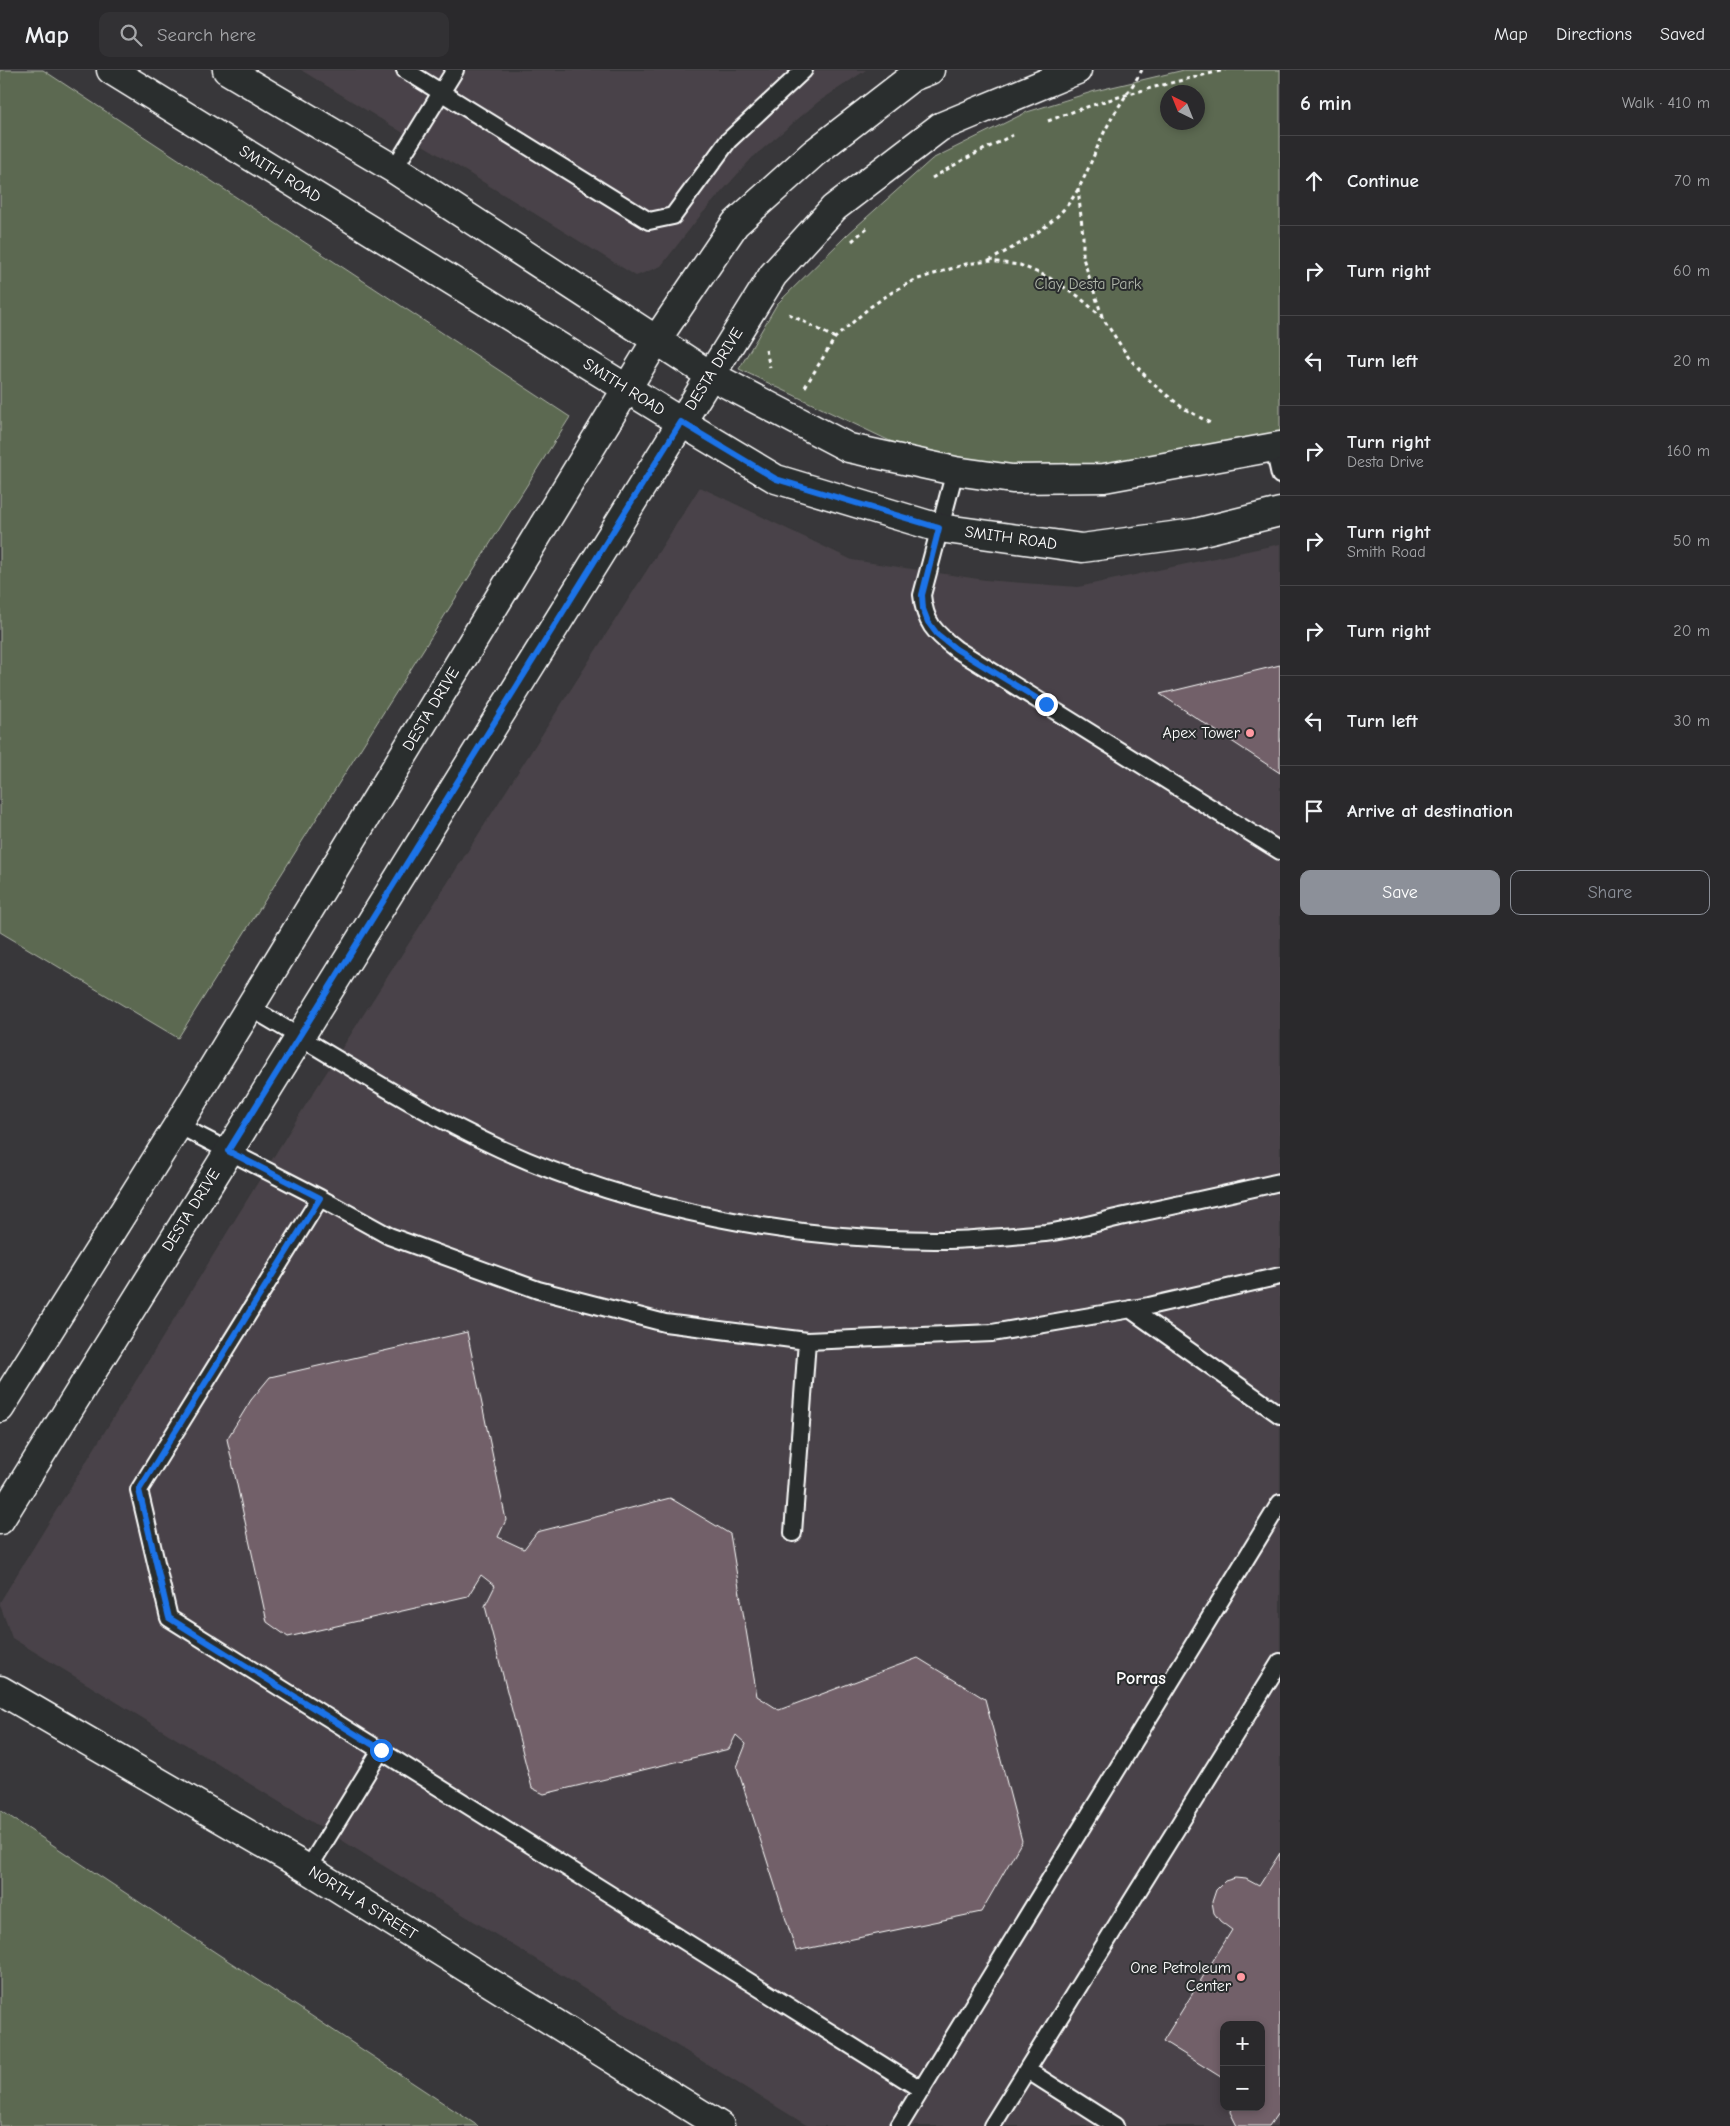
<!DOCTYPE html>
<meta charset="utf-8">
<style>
body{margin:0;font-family:"Comic Neue",sans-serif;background:#323134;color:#f1f3f6}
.controls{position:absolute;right:15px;bottom:15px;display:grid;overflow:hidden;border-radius:10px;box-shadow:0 2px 8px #0003}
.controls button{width:45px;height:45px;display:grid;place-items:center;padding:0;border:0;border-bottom:1px solid #464548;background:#2a292c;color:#f1f3f6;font:25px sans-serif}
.compass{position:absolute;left:1160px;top:15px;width:45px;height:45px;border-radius:50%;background:#2a292c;box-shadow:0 2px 8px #0003;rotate:317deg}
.stop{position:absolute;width:15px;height:15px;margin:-11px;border:4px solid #1a73e8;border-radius:50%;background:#fff}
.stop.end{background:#1a73e8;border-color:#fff;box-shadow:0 1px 5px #0008}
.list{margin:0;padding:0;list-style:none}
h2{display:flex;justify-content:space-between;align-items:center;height:65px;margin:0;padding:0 20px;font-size:21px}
h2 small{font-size:16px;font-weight:400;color:#a5a6a9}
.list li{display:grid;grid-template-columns:32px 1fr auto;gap:15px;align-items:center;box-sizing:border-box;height:90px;padding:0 20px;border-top:1px solid #464548}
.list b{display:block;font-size:19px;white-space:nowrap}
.list p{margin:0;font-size:16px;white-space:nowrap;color:#a5a6a9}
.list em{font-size:16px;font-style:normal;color:#a5a6a9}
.actions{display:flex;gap:10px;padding:15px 20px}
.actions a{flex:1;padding:11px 0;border:1px solid #8c9099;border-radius:10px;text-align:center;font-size:18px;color:#8c9099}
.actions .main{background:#8c9099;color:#fff}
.icon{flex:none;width:28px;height:28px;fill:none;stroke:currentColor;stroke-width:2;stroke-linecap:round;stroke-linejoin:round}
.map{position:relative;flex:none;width:1280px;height:2056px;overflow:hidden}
header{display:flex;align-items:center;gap:30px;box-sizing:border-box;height:70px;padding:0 25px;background:#2a292c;border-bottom:1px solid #464548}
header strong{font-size:24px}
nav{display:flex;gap:28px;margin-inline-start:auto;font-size:18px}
.search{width:350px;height:45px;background:#323134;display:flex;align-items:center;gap:12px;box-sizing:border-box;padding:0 18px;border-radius:10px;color:#a5a6a9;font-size:19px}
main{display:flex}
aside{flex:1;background:#2a292c}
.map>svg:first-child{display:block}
.built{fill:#494348;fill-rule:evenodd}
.green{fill:#5c6951;stroke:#aeb4a8;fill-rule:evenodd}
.building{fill:#726069;stroke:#fff}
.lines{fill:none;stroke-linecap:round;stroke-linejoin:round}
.lane-casing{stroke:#fff;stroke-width:20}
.secondary-casing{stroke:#fff;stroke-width:31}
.path{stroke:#fff;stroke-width:3;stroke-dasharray:4 4;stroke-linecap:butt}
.lane{stroke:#2a2d2e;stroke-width:16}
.secondary{stroke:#2a2d2e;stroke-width:28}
.route{stroke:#1a73e8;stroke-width:6}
.poi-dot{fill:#ff9aa2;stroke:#2a2d2e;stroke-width:2}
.labels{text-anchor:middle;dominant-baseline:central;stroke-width:4;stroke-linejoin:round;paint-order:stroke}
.street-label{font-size:16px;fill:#fff;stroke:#2a2d2e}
.park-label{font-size:16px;fill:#aeb4a8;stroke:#2a2d2e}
.poi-label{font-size:16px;fill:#fff;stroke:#2a2d2e;text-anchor:end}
.neighbourhood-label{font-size:18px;font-weight:bold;fill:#fff;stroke:#2a2d2e}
</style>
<header>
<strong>Map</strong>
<div class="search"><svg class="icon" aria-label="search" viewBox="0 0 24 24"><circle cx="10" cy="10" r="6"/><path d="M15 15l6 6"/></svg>Search here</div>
<nav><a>Map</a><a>Directions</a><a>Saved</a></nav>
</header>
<main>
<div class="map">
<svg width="1280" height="2056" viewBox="0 0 1280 2056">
<rect width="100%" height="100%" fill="#38373a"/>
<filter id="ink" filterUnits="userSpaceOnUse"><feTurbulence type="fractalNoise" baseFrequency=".02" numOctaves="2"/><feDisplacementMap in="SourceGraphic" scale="10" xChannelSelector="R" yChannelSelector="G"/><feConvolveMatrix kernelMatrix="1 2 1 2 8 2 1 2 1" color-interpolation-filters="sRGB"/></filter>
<g filter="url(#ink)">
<path class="built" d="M301,0H866L818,32L752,88L700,146L661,196L636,206Z
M700,417L852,490L985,510L1078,517L1280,474V2056H808L12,1568L0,1535V1532L300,1044ZM1224,1955H1261V2037H1224Z"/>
<path class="green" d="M0,0H43L570,347L178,968L0,862Z
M1184,0H1280V364L1126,395L1071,393L973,398L890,371L739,299L777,234L847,165L932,89L1027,42L1095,21ZM1168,22H1198V52H1168Z
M0,1740L478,2056H0Z"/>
<path class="building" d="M1280,595V703L1160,624Z
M467,1262L506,1450L498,1467L524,1479L537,1462L670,1428L730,1464L757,1626L779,1640L918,1588L985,1629L1022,1771L981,1842L796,1881L737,1697L746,1674L736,1665L729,1679L544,1724L532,1718L485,1536L495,1516L481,1505L468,1526L288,1567L267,1552L227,1369L251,1330L270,1307Z
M1280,1783V2044L1278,2043L1269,2056H1237L1230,2042L1231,2037H1261V1955H1224V2009L1163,1971L1232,1860L1220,1851L1214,1843L1212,1832L1216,1820L1225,1811L1235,1808L1246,1809L1259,1816Z"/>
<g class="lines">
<g class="lane-casing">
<path id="lane" d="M405,0L649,151L673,146L728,71L804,0
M394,99L455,0
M1274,378L1280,405
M955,401L922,525C925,553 934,562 956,579L1280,781
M249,937C332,985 414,1039 501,1079C635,1140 795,1171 942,1170C976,1170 1011,1166 1045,1163C1070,1160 1095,1153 1120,1147C1173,1136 1227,1124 1280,1112
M178,1055L320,1128L389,1166L538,1220L665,1253L807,1271L992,1263L1149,1236L1280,1206
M320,1128L139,1420L169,1548L922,2020
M1130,1239L1280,1345
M793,1463L807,1271
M308,1799L381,1680
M1027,2000L1115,2056
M899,2056L1280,1433
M992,2056L1280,1592"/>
</g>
<g class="secondary-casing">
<path id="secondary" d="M111,0L681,352L776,409L939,458L1082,478L1195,463L1280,442
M227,0L394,99L710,305L849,378L955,401L1012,409L1104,408L1280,376
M0,1338L178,1055L657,269L735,154L814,83L912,7L930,0
M0,1450L773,205L834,138L940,57L1077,0
M0,1620L308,1799L720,2056"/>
</g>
<path class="path" d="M1048,51C1106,28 1165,14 1225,0
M932,108L963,90L1013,65
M1078,118L1083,166V188L1102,246
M852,171L868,157
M989,191C1015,176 1044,162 1064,139C1085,116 1093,82 1108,55C1118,36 1131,19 1142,0
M789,244L835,268
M766,280L770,298
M805,317L835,268L870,237L894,221L915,210L966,194L989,191L1020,195L1048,207L1078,226L1102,247L1129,288L1153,314L1183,338L1212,354"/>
<use href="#lane" class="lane"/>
<use href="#secondary" class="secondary"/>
</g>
</g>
<g class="lines" filter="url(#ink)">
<path class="route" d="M381,1680L169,1548L139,1420L320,1128L228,1081L681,352L776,409L939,458L922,525L923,539L928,552L937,564L956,579L1046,634"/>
</g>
<g class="poi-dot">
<circle cx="1250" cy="663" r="5"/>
<circle cx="1241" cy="1907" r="5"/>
</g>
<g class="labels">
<g class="street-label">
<text transform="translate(280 104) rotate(32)">SMITH ROAD</text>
<text transform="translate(714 299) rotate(-58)">DESTA DRIVE</text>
<text transform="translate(624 317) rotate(32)">SMITH ROAD</text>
<text transform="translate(1011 468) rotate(8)">SMITH ROAD</text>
<text transform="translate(431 639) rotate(-59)">DESTA DRIVE</text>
<text transform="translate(191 1140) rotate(-58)">DESTA DRIVE</text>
<text transform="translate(363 1833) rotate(32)">NORTH A STREET</text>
</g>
<g class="park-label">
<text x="1088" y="214">Clay Desta Park</text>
</g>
<g class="poi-label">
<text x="1240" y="663">Apex Tower</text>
<text x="1231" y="1898">One Petroleum<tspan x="1231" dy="18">Center</tspan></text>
</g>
<g class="neighbourhood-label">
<text x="1141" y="1608">Porras</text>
</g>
</g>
</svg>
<div class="controls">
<button>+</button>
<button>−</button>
</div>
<svg class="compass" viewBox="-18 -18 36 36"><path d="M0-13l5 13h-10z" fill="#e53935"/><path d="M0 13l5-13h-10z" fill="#a5a6a9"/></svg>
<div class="stop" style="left:381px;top:1680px"></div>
<div class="stop end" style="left:1046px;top:634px"></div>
</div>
<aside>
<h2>6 min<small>Walk · 410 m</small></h2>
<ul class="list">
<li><svg class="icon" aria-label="ahead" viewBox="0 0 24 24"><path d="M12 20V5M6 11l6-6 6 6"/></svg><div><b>Continue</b></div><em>70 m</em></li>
<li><svg class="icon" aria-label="right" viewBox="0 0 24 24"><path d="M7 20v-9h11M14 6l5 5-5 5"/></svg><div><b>Turn right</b></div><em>60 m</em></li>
<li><svg class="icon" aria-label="left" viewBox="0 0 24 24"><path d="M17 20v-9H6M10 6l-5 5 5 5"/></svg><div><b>Turn left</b></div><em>20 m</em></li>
<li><svg class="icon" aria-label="right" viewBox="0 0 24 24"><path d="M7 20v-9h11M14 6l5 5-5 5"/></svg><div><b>Turn right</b><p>Desta Drive</p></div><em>160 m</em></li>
<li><svg class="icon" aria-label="right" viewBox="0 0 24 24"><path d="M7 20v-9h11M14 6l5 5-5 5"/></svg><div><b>Turn right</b><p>Smith Road</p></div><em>50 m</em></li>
<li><svg class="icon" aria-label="right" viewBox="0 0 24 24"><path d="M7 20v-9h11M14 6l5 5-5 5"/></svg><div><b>Turn right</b></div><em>20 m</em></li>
<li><svg class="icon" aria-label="left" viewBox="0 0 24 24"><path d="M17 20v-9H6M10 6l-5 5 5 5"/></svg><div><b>Turn left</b></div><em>30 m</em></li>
<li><svg class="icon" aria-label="arrive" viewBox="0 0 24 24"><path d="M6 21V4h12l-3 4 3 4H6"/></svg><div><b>Arrive at destination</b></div></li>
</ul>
<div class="actions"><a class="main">Save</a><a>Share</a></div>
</aside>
</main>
